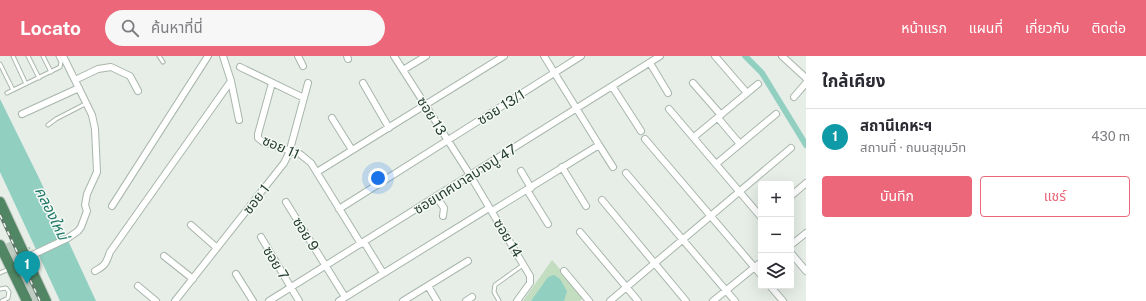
<!DOCTYPE html>
<html lang="th">
<meta charset="utf-8">
<style>
body{margin:0;font-family:"Public Sans","Noto Sans Thai",sans-serif;background:#f7f7f7;color:#2b2b33}
.controls{position:absolute;right:12px;bottom:12px;display:grid;overflow:hidden;border-radius:4px;box-shadow:0 4px 16px #0002}
.controls button{width:36px;height:36px;display:grid;place-items:center;padding:0;border:0;border-bottom:1px solid #e1e1e2;background:#fff;color:#2b2b33;font:20px sans-serif}
.you{position:absolute;left:378px;top:122px;width:14px;height:14px;margin:-10px;border:3px solid #fff;border-radius:50%;background:#1a73e8;box-shadow:0 0 0 6px #1a73e833}
.badge{display:grid;place-items:center;width:26px;height:26px;border-radius:50%;background:#eb6779;color:#fff;font-size:13px;font-weight:700}
.pin{position:absolute;translate:-50% -33px;filter:drop-shadow(0 1px 2px #0008)}
.pin::after{content:'';position:absolute;top:21px;width:14px;height:12px;background:inherit;clip-path:polygon(0 0,100% 0,50% 100%)}
.list{margin:0;padding:0;list-style:none}
h2{display:flex;justify-content:space-between;align-items:center;height:52px;margin:0;padding:0 16px;font-size:17px}
h2 small{font-size:13px;font-weight:400;color:#7c7c81}
.list li{display:grid;grid-template-columns:26px 1fr auto;gap:12px;align-items:center;box-sizing:border-box;height:56px;padding:0 16px;border-top:1px solid #e1e1e2}
.list b{display:block;font-size:15px;white-space:nowrap}
.list p{margin:0;font-size:13px;white-space:nowrap;color:#7c7c81}
.list em{font-size:13px;font-style:normal;color:#7c7c81}
.actions{display:flex;gap:8px;padding:12px 16px}
.actions a{flex:1;padding:9px 0;border:1px solid #eb6779;border-radius:4px;text-align:center;font-size:14px;color:#eb6779}
.actions .main{background:#eb6779;color:#fff}
.icon{flex:none;width:22px;height:22px;fill:none;stroke:currentColor;stroke-width:2;stroke-linecap:round;stroke-linejoin:round}
.map{position:relative;flex:none;width:806px;height:245px;overflow:hidden}
header{display:flex;align-items:center;gap:24px;box-sizing:border-box;height:56px;padding:0 20px;background:#eb6779;color:#fff}
header strong{font-size:19px}
nav{display:flex;gap:22px;margin-inline-start:auto;font-size:14px}
.search{width:280px;height:36px;background:#f7f7f7;display:flex;align-items:center;gap:10px;box-sizing:border-box;padding:0 14px;border-radius:22px;color:#7c7c81;font-size:15px}
main{display:flex}
aside{flex:1;background:#fff}
.map>svg:first-child{display:block}
.green{fill:#c3ddc0}
.water{fill:#91cfc1}
.lines{fill:none;stroke-linecap:round;stroke-linejoin:round}
.canal{stroke:#91cfc1;stroke-width:6}
.building{fill:#beccc1;stroke:#b8c7bb}
.service-casing{stroke:#a8b6ac;stroke-width:5}
.minor-casing{stroke:#a8b6ac;stroke-width:8}
.trunk-casing{stroke:#c2c9c4;stroke-width:12}
.service{stroke:#fff;stroke-width:3}
.minor{stroke:#fff;stroke-width:6}
.trunk{stroke:#508664;stroke-width:10}
.rail-casing{stroke:#607a69;stroke-width:3}
.rail{stroke:#f6faf7;stroke-width:1.5;stroke-dasharray:4.5;stroke-linecap:butt}
.path-bridge{stroke:#88b094;stroke-width:1;stroke-dasharray:2 3;stroke-linecap:butt}
.labels{text-anchor:middle;dominant-baseline:central;stroke-width:3;stroke-linejoin:round;paint-order:stroke}
.street-label{font-size:14px;fill:#253f2e;stroke:#f6faf7}
.water-label{font-size:15px;font-style:italic;fill:#227966;stroke:#f6faf7}
</style>
<header>
<strong>Locato</strong>
<div class="search"><svg class="icon" aria-label="search" viewBox="0 0 24 24"><circle cx="10" cy="10" r="6"/><path d="M15 15l6 6"/></svg>ค้นหาที่นี่</div>
<nav><a>หน้าแรก</a><a>แผนที่</a><a>เกี่ยวกับ</a><a>ติดต่อ</a></nav>
</header>
<main>
<div class="map">
<svg width="806" height="245" viewBox="0 0 806 245">
<rect width="100%" height="100%" fill="#e6eee7"/>
<path class="green" d="M552,204L584,241L580,245H564V243L541,231L539,236L531,245H523Z"/>
<path class="water" d="M0,43L39,122L96,245H60L54,232L0,116Z
M554,219L560,223L567,235L564,245H531L548,221Z"/>
<g class="lines">
<path class="canal" d="M745,0L762,17L806,89"/>
</g>
<path class="building" d="M18,183L47,245H22L0,191Z"/>
<g class="lines">
<g class="service-casing">
<path id="service" d="M13,0L26,28
M28,0L39,22
M43,0L51,16
M159,0L163,6
M0,8L13,34
M7,37L60,11L61,6L58,0
M48,69L56,63L87,47
M0,217L9,213
M0,233L6,232L9,236L8,242L2,245
M499,245L494,236L495,229L523,209"/>
</g>
<g class="minor-casing">
<path id="minor" d="M298,0L303,10
M347,0L348,3
M394,0L470,119L530,220V227L517,245
M715,0L747,37
M782,0L806,22
M650,7L668,37
M240,11L304,42
M403,14L426,0
M75,24L98,13L111,11L130,20L138,35
M231,25L239,64
M272,27L258,78V82L263,86L300,98L311,107L361,188
M363,27L389,72
M693,27L721,59
M612,30L641,75
M794,41L806,27
M669,53L761,161
M22,58L79,32
M332,62L352,94
M718,62L740,88
M694,81L758,28
M645,83L761,219
M599,89L613,111
M716,108L776,58
M562,111L586,150
M521,115L531,132
M317,116L504,0
M626,117L735,245
M527,134L548,168
M436,140L444,152L443,160
M791,140L806,127
M602,144L686,245
M286,146L345,241
M112,150L208,0
M339,153L581,0
M492,155L599,89L544,0
M191,169L217,192
M580,176L638,245
M261,181L299,245
M364,186L383,217
M791,189L806,177
M791,197L806,215
M164,200L193,223
M26,202L68,182L78,175L81,171L87,155L85,149L87,138L97,116L95,73L92,59L63,0
M95,215C106,209 106,207 110,196L231,25L223,0
M564,215L589,245
M236,218L253,245
M138,230L156,245
M428,230L437,245
M770,230L783,245
M175,245L284,107L289,97L308,27
M269,245L660,0
M339,245L489,152
M403,245L468,205
M466,245L472,241
M610,245L791,92
M713,245L761,206"/>
</g>
<g class="trunk-casing">
<path id="trunk" d="M0,146L46,245
M0,189L27,245"/>
</g>
<use href="#service" class="service"/>
<use href="#minor" class="minor"/>
<use href="#trunk" class="trunk"/>
<g class="rail-casing">
<path id="rail" d="M0,159L40,245"/>
</g>
<use href="#rail" class="rail"/>
<path class="path-bridge" d="M29,191L35,207"/>
</g>
<g class="labels">
<g class="street-label">
<text transform="translate(501 51) rotate(-32)">ซอย 13/1</text>
<text transform="translate(432 60) rotate(58)">ซอย 13</text>
<text transform="translate(281 91) rotate(24)">ซอย 11</text>
<text transform="translate(465 123) rotate(-32)">ซอยเทศบาลบางปู 47</text>
<text transform="translate(256 143) rotate(-52)">ซอย 1</text>
<text transform="translate(306 178) rotate(58)">ซอย 9</text>
<text transform="translate(508 182) rotate(59)">ซอย 14</text>
<text transform="translate(276 207) rotate(59)">ซอย 7</text>
</g>
<g class="water-label">
<text transform="translate(52 157) rotate(64)">คลองใหม่</text>
</g>
</g>
</svg>
<div class="controls">
<button>+</button>
<button>−</button>
<button><svg class="icon" aria-label="layers" viewBox="0 0 24 24"><path d="M12 4l9 5-9 5-9-5zM3 14l9 5 9-5"/></svg></button>
</div>
<div class="you"></div>
<div class="pin badge" style="left:27px;top:228px;background:#0f9aa8">1</div>
</div>
<aside>
<h2>ใกล้เคียง<small></small></h2>
<ul class="list">
<li><span class="badge" style="background:#0f9aa8">1</span><div><b>สถานีเคหะฯ</b><p>สถานที่ · ถนนสุขุมวิท</p></div><em>430 m</em></li>
</ul>
<div class="actions"><a class="main">บันทึก</a><a>แชร์</a></div>
</aside>
</main>
